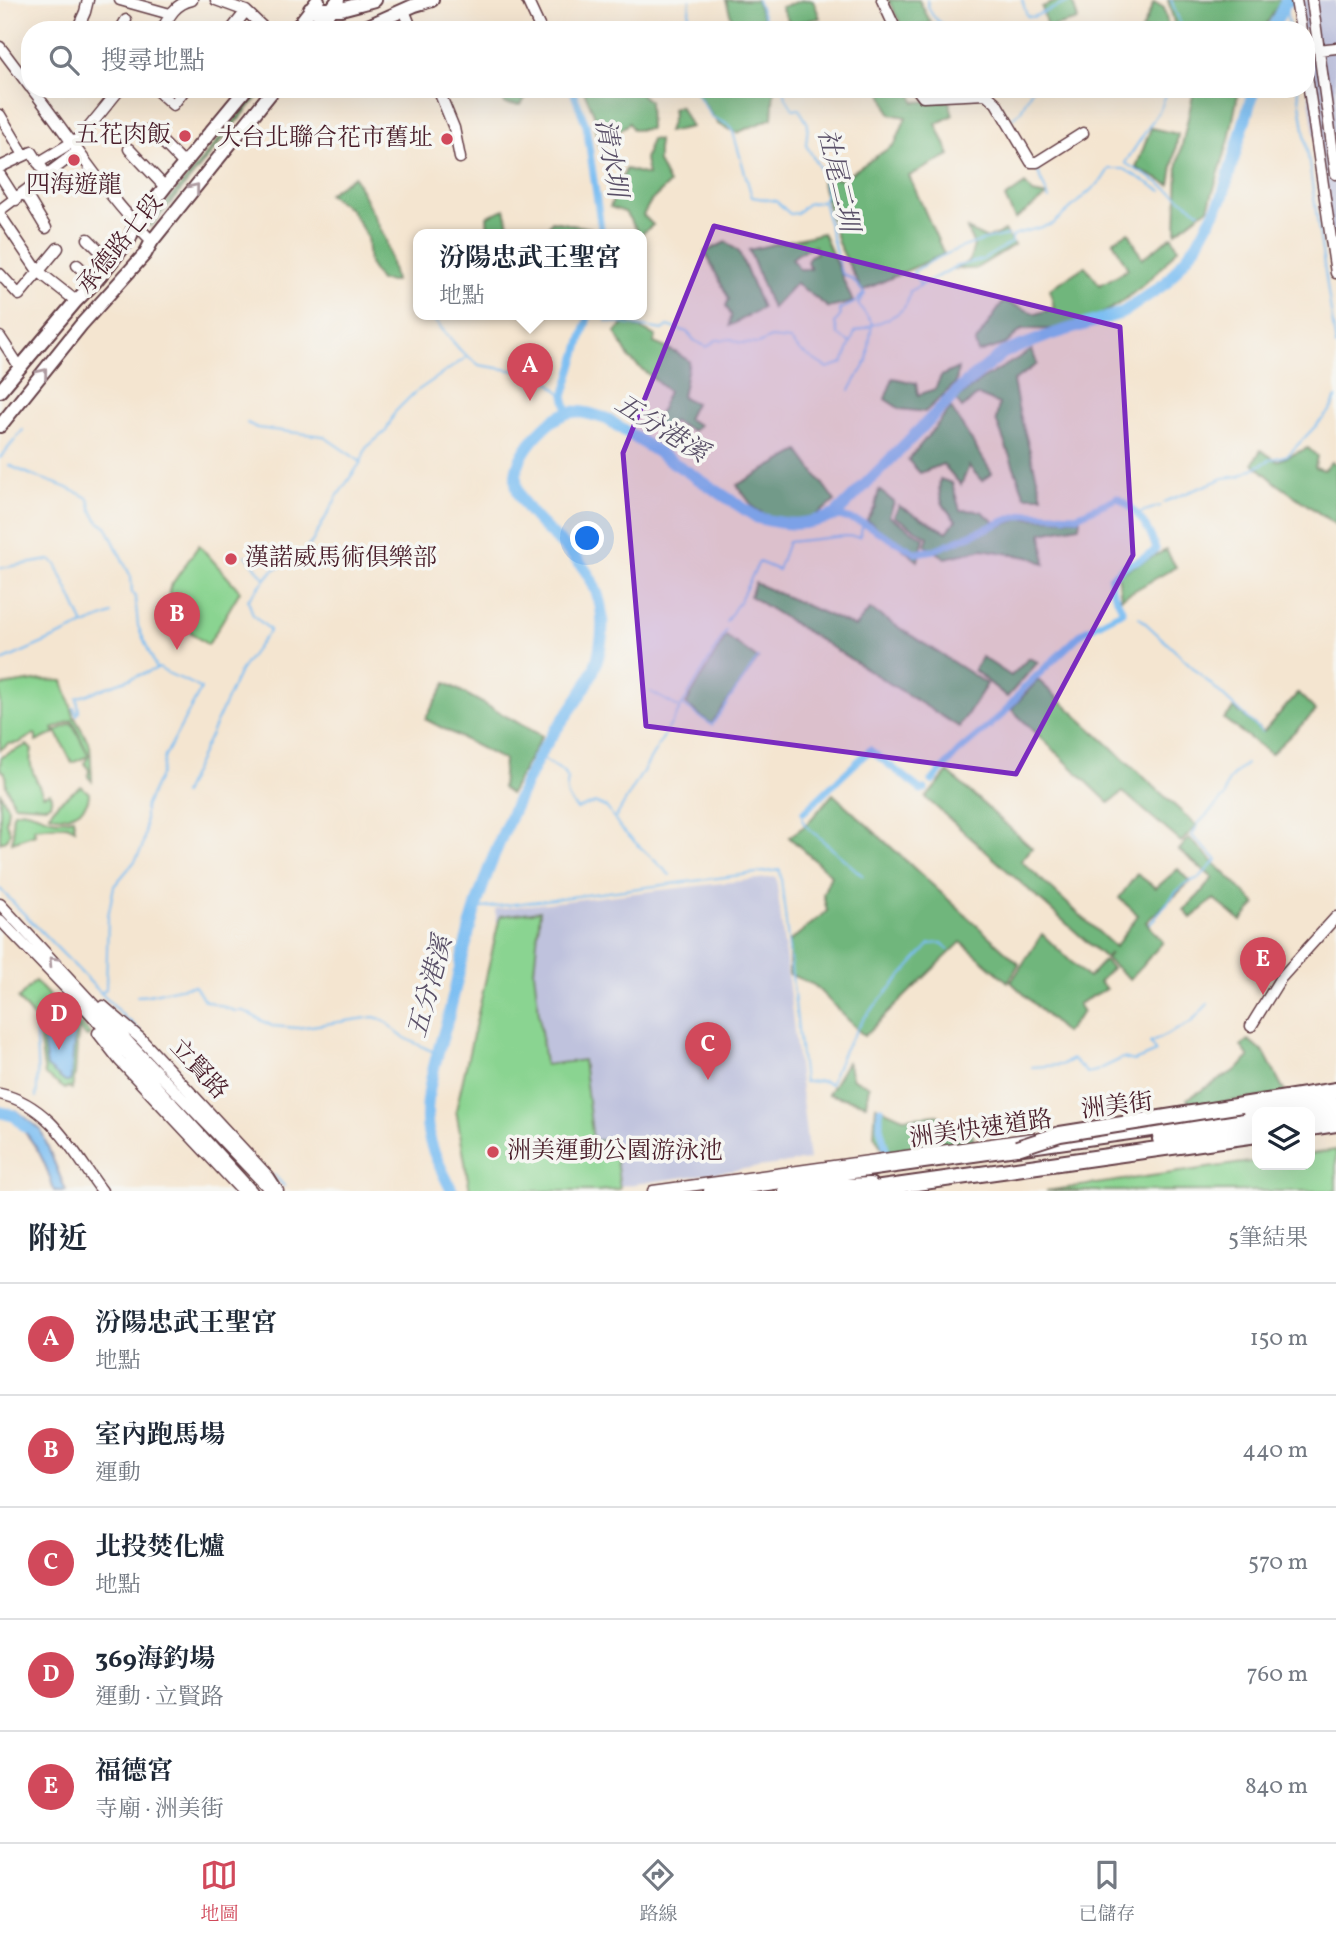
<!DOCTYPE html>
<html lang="zh-TW">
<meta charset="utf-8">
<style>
body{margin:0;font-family:Vollkorn,"Noto Serif TC",serif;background:#f2f2f3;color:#1f2937}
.controls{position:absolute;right:21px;bottom:21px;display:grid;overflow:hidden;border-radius:14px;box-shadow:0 7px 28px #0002}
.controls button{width:63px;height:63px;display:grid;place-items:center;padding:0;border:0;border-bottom:2px solid #e0e1e3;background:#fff;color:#1f2937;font:35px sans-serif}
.you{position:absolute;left:588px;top:539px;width:24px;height:24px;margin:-18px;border:5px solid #fff;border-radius:50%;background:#1a73e8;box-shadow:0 0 0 10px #1a73e833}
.badge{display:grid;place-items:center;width:46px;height:46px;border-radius:50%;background:#d1495b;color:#fff;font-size:23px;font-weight:700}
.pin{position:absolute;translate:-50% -58px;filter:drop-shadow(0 2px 4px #0008)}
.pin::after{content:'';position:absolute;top:37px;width:24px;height:21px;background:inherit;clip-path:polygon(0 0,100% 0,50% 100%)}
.popup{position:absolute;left:413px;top:229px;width:234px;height:91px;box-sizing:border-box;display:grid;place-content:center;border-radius:14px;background:#fff;filter:drop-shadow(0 2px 5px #0005);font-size:23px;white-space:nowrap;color:#747a83}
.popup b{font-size:26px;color:#1f2937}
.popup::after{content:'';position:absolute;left:50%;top:100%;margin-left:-14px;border:14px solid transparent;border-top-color:#fff}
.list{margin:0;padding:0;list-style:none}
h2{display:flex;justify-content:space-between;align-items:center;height:91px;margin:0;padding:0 28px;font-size:30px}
h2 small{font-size:23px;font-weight:400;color:#747a83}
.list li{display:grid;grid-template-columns:46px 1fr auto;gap:21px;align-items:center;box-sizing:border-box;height:112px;padding:0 28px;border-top:2px solid #e0e1e3}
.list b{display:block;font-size:26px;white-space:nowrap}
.list p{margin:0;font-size:23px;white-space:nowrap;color:#747a83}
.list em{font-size:23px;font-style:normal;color:#747a83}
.icon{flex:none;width:38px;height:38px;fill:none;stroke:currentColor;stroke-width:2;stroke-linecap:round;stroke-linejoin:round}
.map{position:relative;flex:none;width:1336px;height:1191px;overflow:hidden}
.search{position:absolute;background:#fff;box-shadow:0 7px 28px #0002;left:21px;right:21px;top:21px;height:77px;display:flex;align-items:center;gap:18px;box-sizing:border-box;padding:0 24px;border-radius:28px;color:#747a83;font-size:26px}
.sheet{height:651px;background:#fff}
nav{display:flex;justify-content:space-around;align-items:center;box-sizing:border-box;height:98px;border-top:2px solid #e0e1e3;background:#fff;font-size:19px;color:#747a83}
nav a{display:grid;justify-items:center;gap:4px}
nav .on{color:#d1495b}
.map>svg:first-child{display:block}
.industrial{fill:#bfc2dd}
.green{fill:#8ad491;stroke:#6a7a5e;stroke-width:2}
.forest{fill:#6fb67b;stroke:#5c6a53;stroke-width:2;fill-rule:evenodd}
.water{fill:#7cbef2;stroke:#636e8e;stroke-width:2}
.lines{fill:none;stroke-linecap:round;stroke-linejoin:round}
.stream{stroke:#7cbef2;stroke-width:2}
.canal{stroke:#7cbef2;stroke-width:7}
.river{stroke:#7cbef2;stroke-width:12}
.minor-casing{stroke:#643d44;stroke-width:13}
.major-casing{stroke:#643d44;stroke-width:16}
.highway-casing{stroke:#643d44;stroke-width:18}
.minor{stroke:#fff;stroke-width:10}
.major{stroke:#fff;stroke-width:12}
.highway{stroke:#fff;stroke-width:14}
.highway-bridge-casing{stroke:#643d44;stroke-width:18;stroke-linecap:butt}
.highway-bridge{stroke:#fff;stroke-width:14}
.oneway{stroke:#ae9aa0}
.marked{fill:#7b2cbf;fill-opacity:0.2;stroke:#7b2cbf;stroke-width:5;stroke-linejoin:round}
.poi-dot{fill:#d1495b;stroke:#f6f6f2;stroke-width:2.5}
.labels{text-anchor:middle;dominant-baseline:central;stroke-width:7;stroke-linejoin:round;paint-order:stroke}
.poi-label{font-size:24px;fill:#4a1f2b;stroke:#f6f6f2;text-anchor:end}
.street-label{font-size:24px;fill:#4a1f2b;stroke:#f6f6f2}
.water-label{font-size:26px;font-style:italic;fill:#594f67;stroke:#f6f6f2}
</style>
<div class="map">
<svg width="1336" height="1191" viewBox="0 0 1336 1191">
<rect width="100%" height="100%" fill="#f6f6f2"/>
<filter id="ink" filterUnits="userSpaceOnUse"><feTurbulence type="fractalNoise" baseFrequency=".0143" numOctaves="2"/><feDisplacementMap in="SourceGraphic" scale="14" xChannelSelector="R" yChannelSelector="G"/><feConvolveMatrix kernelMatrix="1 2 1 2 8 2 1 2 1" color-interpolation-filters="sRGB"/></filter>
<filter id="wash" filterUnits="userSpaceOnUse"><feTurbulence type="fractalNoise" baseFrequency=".00686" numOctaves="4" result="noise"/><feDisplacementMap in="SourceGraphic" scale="28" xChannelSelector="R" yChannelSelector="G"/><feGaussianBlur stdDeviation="1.57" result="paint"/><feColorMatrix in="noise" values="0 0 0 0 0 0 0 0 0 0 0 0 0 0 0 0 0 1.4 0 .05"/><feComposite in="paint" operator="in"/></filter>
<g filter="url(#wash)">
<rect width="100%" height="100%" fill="#f4e5d0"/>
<path class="industrial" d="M1295,0H1336V280L1306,78V30H1299Z
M776,877L809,1160L584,1191L498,931L495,909Z"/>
<path class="green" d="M199,545L240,591L208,645C190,633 163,612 170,587Z
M41,680L63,681L74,716L90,745L92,781L88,777L89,770L85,763L88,756L72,763L56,731L72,723L89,756L72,720L53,729L55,733L36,742V735L34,734L19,743L8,744L0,750V686Z
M27,745L32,750C27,767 36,778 43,795L50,793L52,796L50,804L46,806L14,804L6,786L5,773L0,769L1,757Z
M81,786L89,793C89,812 64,821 49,814L58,803Z
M0,792L8,808L6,822L10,832L8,838L0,843Z
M22,810C45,814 48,824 73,818L75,829L67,825L34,828L35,834L12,842C16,831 9,822 14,812Z
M540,911L534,971L545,1065L583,1060L593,1141L601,1140L615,1152L620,1189L598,1191H470L456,1110L500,916Z
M35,981L78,1026L81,1024L90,1034L87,1037L78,1028L75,1073L72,1089L67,1087L65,1089L45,1075L37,1022L18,999Z
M1336,1150V1191H1046L1257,1161V1165H1310V1154Z"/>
<path class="forest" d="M726,0H756L768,30H735Z
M803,0H813L820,18L790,24L781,7Z
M888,0H919L931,23L904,30Z
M1059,0H1072L1078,20L1047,28L1042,7Z
M1168,0H1281L1263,30H1176Z
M1154,2L1164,8L1169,30H1142Z
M260,89H263L256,99L151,227L148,225Z
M500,89H531L521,105L505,104Z
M583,89H635L649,101L650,129L633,130L629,123L599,148L594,114Z
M694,89H774L772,118L737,133L718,124Z
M911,89L914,102L949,101L953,115L936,124L950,155L909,176L944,254L862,291L838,243L820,176L842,179L895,144L906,117L890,114L881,90Z
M1191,89H1239L1229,140L1208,208L1176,232L1178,163L1193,95Z
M680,106L691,127L668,132L673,115L672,109Z
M1151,128L1178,134L1170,185L1136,168Z
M651,139L658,140V162L669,184L651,201L643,215L653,225L640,235L625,212L610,207L626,169L648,175L645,159Z
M354,176L386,240L395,281H380L369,264L367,237L351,210L328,194Z
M1025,184L1033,193L1047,196L1015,219L1005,198Z
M505,209L510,229L509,235H488L487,216Z
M552,221L591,228V235H543Z
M967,229L987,239L1004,231L1014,245L975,269H956L970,260L974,245Z
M1129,232L1142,259L1172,236L1178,248C1150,284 1107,320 1061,328C1049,330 1035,329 1022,329L1006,344L978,353L975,343L1004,301L1036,314L1054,308L1050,289L1085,266L1100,285L1128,269L1113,241Z
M823,233L853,302L829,308L796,283L772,309L749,250ZM815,246L817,253L810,256L807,262L811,269H799L792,259L800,252Z
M726,242L739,252L762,308L730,326L731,315L726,306L729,299L705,252Z
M627,322L656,336L654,343L675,352L689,361L682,397L695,403L687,419L699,425L693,431L672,421L662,436L656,422L668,391L630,359L615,332Z
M1032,350L1037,364L1013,381L1018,407L1042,496H1025L996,420L999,404L978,395L962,408L956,400L981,380Z
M958,368L956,383L925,412L900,409L885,399L893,378L916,383L918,395L935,389L941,376Z
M951,408L992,473L982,481L969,466L961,485L943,464L920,473L908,460Z
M1308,448L1317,456L1315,467L1324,470L1331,462L1336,465V525L1276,483L1253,463L1261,450L1277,461Z
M799,451L835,501L810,520H774L754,508L737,485Z
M940,479L952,483L960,510L981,511L1000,526L1022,518L1080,519L1079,526L1042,533L1045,564L1033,558L982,549L946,558L925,545L928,537L894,516L899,506L947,532L956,520C943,507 937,498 940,479Z
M879,490L894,502L889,516L924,538L918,561L867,520L875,507Z
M1166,550L1176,567L1121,598L1118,574Z
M755,583L855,627L870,609L987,684L959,727L750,596Z
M726,636L758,659L711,724L686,704Z
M982,657L1011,676L1029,658L1038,662L1007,697L974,670Z
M1038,680L1197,826L1181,842L1123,792L1109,803L1011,709Z
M446,683L542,736L510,794L502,788L504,760L425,719Z
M1298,693L1316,711L1271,754L1224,719L1234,708L1263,732Z
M948,772L1032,848L1021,861L1115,947L1138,915L1119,898L1137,874L1156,888L1178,869L1190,882L1146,922L1163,942L1130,979L1106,959L1110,953L1105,958L926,798Z
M833,794L1019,964L1008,982L961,942L864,1036L814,985L789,974V942L827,911L823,894L831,875L789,837L806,825Z
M1189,838L1256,904L1241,921L1214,899L1191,918L1184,910L1199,895L1213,878L1179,850Z
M1042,934L1088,978L1104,961L1112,968L1099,982L1106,989L1078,1004L1083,1012L1065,1033L1011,982Z
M1249,1040L1265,1054L1286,1094L1190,1107L1187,1099L1239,1068L1249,1057L1241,1046Z
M847,1062L853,1079L869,1086L866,1104L828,1094Z
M876,1106L903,1118L938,1115L947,1130L972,1133L974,1141L884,1152L874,1135Z"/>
<path class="water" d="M54,1006L75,1028L71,1079L69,1082H65L47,1067L40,1018L42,1014Z
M16,1110L41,1130L66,1191H54C45,1159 36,1144 14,1119Z"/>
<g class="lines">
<path class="stream" d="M690,0L688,24L691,30
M757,0L769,30
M927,0C928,15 942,29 958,28C967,28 972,25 980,30
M1022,0L1027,16L1033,17L1073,0
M1171,0L1183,30
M1285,3L1289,30
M694,89L712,117L729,125L733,132L752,197L776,201L790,214L797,213L807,204L823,201
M784,89L786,98L793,109H799L808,124L806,145L823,174L826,193L823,201L841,273L852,279L865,294L858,304L872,323L867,361L850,390
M1168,89L1161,108L1125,163L1159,183L1200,212
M1298,89L1336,346
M1011,119L1020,112L1032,89
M1036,167L1049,199
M920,284L913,272C941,254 976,240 1009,235
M430,315L460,350L479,365L541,375L564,396
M606,321L663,330L668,326L687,332L695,341L707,347L716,340L732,339L740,343L758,344L771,338L790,340L800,351L827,368L843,363L855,332L870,326
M873,325C891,318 909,312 910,291L957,266L982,260L1012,242V237L1016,234L1053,224L1102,180L1109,169H1124L1162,191
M849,342L838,335L835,323L841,315L839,310L856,302L863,294
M247,423L257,428L323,436L361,462L366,448L386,431L395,412L414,393L467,357
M0,458L23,430
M9,465C35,479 64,483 89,499C91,510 95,522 106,526L131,577L132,593L135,595L138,626L156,668
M1164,502L1224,478L1239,476L1272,459L1288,455L1330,411L1336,398
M1136,514L1160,506
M246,555L264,578
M0,568L50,560L56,564L84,625L0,662
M1139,617L1262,732
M726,622L740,600L759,562L778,570L788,542L845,536L860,537L863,523
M84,625L112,614
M651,692L678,707
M684,706L712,725L758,658
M74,708L77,715L79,712L77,698L159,668C173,678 188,679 201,689L165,756L161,773L145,807V833L142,848L135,861L114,886L108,916L106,989L101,993
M866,750L869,756
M539,757L564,772L568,779C565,793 567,798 577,809L596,803L607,808L622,830L670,875
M183,794L240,671L270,630L253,615L248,600L273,570L299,558L312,542L338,495L361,462
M804,812L802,818L804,824L863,876
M616,817L726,631
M0,889L131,1024
M475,909L780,870L804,1082L823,1081L830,1084L844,1050L865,1017L930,944L942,943L949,950
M1150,924L1176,892L1186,883L1199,878L1217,860L1192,836L1199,823L1225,796C1225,780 1234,774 1246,764
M137,996C158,996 176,986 195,986L204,1000L235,1011H244L272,1026L297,1028L374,1017C390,1020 391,1030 402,1036C413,1043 426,1048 438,1054
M130,1021L141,1032
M154,1046L164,1056L166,1054
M1032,1067L1061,1065L1073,1059L1087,1073L1096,1071L1123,1058L1134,1061L1156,1052L1150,1043L1190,1023L1208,1004
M36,1097C40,1073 35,1049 36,1025
M274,1175L284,1186"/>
<path class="canal" d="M572,89L586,125L602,235
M568,412L564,396L589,315
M835,515L863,523L916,553L934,550L1012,518L1028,514L1077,516L1117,498C1136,508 1150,529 1156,549C1143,563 1123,562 1111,578L1112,589L1123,611L1083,632L1024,688L1003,714L958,752L932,781
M804,812L870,750L921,790L925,789
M880,1109V1127L886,1149"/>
<path class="river" d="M1272,30L1285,3L1290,0
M0,1112L15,1116L26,1127
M452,1191C441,1168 426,1143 427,1116C427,1083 439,1050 448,1018C457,982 464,946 475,910C490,859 514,806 538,758C557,722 593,690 600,648C604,628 603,605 594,586C570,528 466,502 545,427C568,406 579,410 607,419L758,518C790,526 804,526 835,515L965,384L1003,353L1050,335L1122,313L1166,283L1197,244L1222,198L1254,89"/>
</g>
</g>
<g filter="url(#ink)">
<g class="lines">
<g class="minor-casing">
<path id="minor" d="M120,0L170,14
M216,0L246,11L266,30
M527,0L541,30
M882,0L896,30
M1296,0L1301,30
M1312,0L1336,174
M404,10L412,30
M77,30L85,12L88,0
M120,30L126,20
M162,30C169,16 176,3 192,0
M231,30L246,11
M0,47L30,87
M1318,50L1336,48
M1306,69L1336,273
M32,89C72,140 106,196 152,241
M155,89L173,105L185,89
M438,89L454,128L460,158
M917,89L923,97L986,94L996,103L1031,162H1037L1083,133
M0,115L24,155
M150,129L184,164
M129,149L165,187
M38,163L81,137L120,89
M0,167L32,152L47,176
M0,175L16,200
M25,193L46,228
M0,210L78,151
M0,215L38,271L76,301
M88,239L111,262
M77,265L95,282
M0,274L19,295L58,248
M0,337L19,366
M0,904L133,1047L271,1191
M0,920L87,1010L252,1191
M103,1006L140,1038L269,1177L278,1191
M1251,1026L1280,979L1336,917
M98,1033L119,1060L242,1191
M0,1094C51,1105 73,1152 102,1191
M653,1191L1034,1138"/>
</g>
<g class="major-casing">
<path id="major" d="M310,9H341L375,0
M319,16L337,30
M295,30L318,0
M316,30L338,0
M359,30L415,5L432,0
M0,391L76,301L95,282L129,240L135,225L165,187L246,89
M0,426L81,325L145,254L152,241L274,89"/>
</g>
<g class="highway-casing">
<path id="highway" d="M1242,1105L1336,1090
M1268,1112L1336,1104
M1310,1118L1336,1114
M1310,1128L1336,1124
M1160,1139L1257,1125
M823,1187L870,1185
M711,1191L1257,1114
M786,1191L832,1182
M860,1191L1257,1135"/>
</g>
<use href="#minor" class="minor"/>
<use href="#major" class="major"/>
<use href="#highway" class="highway"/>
<g class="highway-bridge-casing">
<path id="highway-bridge" d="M1017,1148L1060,1134L1242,1105"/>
</g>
<use href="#highway-bridge" class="highway-bridge"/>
</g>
<defs><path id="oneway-chevron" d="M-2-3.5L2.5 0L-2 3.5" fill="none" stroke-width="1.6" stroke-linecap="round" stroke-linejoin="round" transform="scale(1.75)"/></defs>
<g class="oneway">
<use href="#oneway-chevron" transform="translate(195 188) rotate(-51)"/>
<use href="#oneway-chevron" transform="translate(43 373) rotate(-51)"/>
<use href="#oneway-chevron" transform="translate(53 961) rotate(-133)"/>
</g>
</g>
<path class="marked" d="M714,226L1120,327L1133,555L1016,774L646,726L623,453Z"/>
<g class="poi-dot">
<circle cx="185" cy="136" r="7"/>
<circle cx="447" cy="139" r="7"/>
<circle cx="74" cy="160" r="7"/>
<circle cx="231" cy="559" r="7"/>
<circle cx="493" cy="1152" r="7"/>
</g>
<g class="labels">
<g class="poi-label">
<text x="171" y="136">五花肉飯</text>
<text x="433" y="139">大台北聯合花市舊址</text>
<text x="74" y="186" text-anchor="middle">四海遊龍</text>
<text x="245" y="559" text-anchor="start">漢諾威馬術俱樂部</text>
<text x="507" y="1152" text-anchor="start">洲美運動公園游泳池</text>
</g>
<g class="street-label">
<text transform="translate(121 245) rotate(-51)">承德路七段</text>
<text transform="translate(198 1070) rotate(47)">立賢路</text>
<text transform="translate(1117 1107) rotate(-7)">洲美街</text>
<text transform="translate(981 1130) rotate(-8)">洲美快速道路</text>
</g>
<g class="water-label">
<text transform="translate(610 158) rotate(80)">清水圳</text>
<text transform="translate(837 180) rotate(77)">社尾二圳</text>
<text transform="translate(661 429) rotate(32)">五分港溪</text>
<text transform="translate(431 987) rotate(-75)">五分港溪</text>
</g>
</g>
</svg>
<div class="controls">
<button><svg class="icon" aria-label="layers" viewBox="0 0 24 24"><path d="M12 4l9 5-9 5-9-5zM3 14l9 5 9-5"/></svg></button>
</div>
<div class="you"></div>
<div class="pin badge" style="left:530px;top:401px">A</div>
<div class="popup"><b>汾陽忠武王聖宮</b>地點</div>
<div class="pin badge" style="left:177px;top:650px">B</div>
<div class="pin badge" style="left:708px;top:1080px">C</div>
<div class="pin badge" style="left:59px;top:1050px">D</div>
<div class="pin badge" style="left:1263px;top:995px">E</div>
<div class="search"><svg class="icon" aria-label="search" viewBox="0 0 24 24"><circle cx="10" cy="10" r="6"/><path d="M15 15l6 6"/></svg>搜尋地點</div>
</div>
<section class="sheet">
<h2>附近<small>5筆結果</small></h2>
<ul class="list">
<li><span class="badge">A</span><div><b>汾陽忠武王聖宮</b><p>地點</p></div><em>150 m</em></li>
<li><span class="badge">B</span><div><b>室內跑馬場</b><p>運動</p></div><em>440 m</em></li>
<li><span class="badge">C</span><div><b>北投焚化爐</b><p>地點</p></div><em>570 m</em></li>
<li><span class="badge">D</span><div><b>369海釣場</b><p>運動 · 立賢路</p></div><em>760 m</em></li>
<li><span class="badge">E</span><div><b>福德宮</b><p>寺廟 · 洲美街</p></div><em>840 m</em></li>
</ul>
</section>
<nav>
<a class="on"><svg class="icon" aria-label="map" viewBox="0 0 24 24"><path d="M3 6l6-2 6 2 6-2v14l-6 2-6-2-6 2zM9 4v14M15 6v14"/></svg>地圖</a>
<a><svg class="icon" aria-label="directions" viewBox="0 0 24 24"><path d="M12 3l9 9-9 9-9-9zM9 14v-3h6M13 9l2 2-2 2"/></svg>路線</a>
<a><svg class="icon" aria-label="saved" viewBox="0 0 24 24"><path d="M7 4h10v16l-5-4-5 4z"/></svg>已儲存</a>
</nav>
